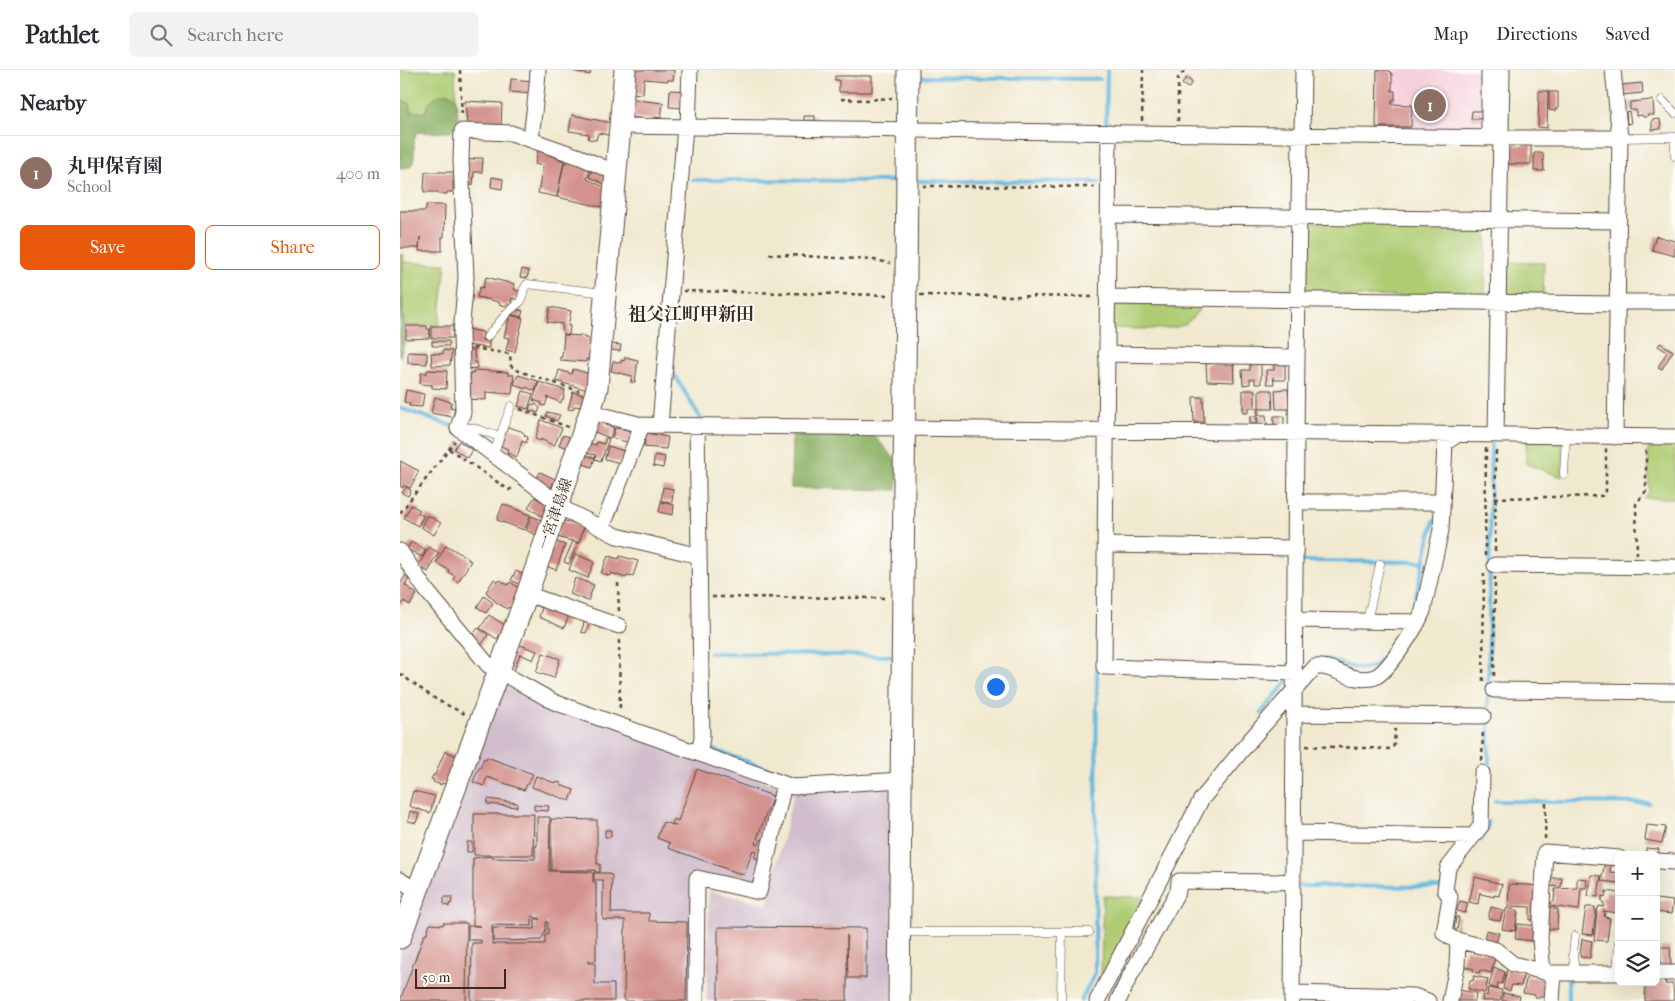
<!DOCTYPE html>
<meta charset="utf-8">
<style>
body{margin:0;font-family:"IM FELL French Canon","Noto Serif JP",serif;background:#f2f2f3;color:#2b2b33}
.controls{position:absolute;right:15px;bottom:15px;display:grid;overflow:hidden;border-radius:8px;box-shadow:0 5px 20px #0002}
.controls button{width:45px;height:45px;display:grid;place-items:center;padding:0;border:0;border-bottom:1px solid #e1e1e2;background:#fff;color:#2b2b33;font:25px sans-serif}
.scale{position:absolute;left:15px;bottom:12px;width:91px;box-sizing:border-box;padding-left:5px;border:2px solid #3b2a1e;border-top:0;font-size:14px;line-height:18px;white-space:nowrap;color:#3b2a1e;-webkit-text-stroke:4px #fdfcf7;paint-order:stroke}
.you{position:absolute;left:595px;top:616px;width:18px;height:18px;margin:-12px;border:4px solid #fff;border-radius:50%;background:#1a73e8;box-shadow:0 0 0 8px #1a73e833}
.badge{display:grid;place-items:center;width:32px;height:32px;border-radius:50%;background:#ea580c;color:#fff;font-size:16px;font-weight:700}
.pin{position:absolute;translate:-50% -50%;border:2px solid #fff;box-shadow:0 1px 5px #0006}
.list{margin:0;padding:0;list-style:none}
h2{display:flex;justify-content:space-between;align-items:center;height:65px;margin:0;padding:0 20px;font-size:21px}
h2 small{font-size:16px;font-weight:400;color:#7c7c81}
.list li{display:grid;grid-template-columns:32px 1fr auto;gap:15px;align-items:center;box-sizing:border-box;height:75px;padding:0 20px;border-top:1px solid #e1e1e2}
.list b{display:block;font-size:19px;white-space:nowrap}
.list p{margin:0;font-size:16px;white-space:nowrap;color:#7c7c81}
.list em{font-size:16px;font-style:normal;color:#7c7c81}
.actions{display:flex;gap:10px;padding:15px 20px}
.actions a{flex:1;padding:11px 0;border:1px solid #ea580c;border-radius:8px;text-align:center;font-size:18px;color:#ea580c}
.actions .main{background:#ea580c;color:#fff}
.icon{flex:none;width:28px;height:28px;fill:none;stroke:currentColor;stroke-width:2;stroke-linecap:round;stroke-linejoin:round}
.map{position:relative;flex:none;width:1275px;height:931px;overflow:hidden}
header{display:flex;align-items:center;gap:30px;box-sizing:border-box;height:70px;padding:0 25px;background:#fff;border-bottom:1px solid #e1e1e2}
header strong{font-size:24px}
nav{display:flex;gap:28px;margin-inline-start:auto;font-size:18px}
.search{width:350px;height:45px;background:#f2f2f3;display:flex;align-items:center;gap:12px;box-sizing:border-box;padding:0 18px;border-radius:8px;color:#7c7c81;font-size:19px}
main{display:flex}
aside{flex:1;background:#fff}
.map>svg:first-child{display:block}
.built{fill:#f5cfdb}
.industrial{fill:#d1bdcc}
.green{fill:#afcc73;stroke:#757b48}
.forest{fill:#8bb065;stroke:#636d42}
.lines{fill:none;stroke-linecap:round;stroke-linejoin:round}
.stream{stroke:#64b8e0;stroke-width:4}
.building{fill:#d3928d;fill-rule:evenodd}
.lane-casing{stroke:#564739;stroke-width:9}
.street-casing{stroke:#564739;stroke-width:17}
.secondary-casing{stroke:#564739;stroke-width:23}
.path{stroke:#564739;stroke-width:2.5;stroke-dasharray:4 4;stroke-linecap:butt}
.lane{stroke:#fff;stroke-width:8}
.street{stroke:#fff;stroke-width:15}
.secondary{stroke:#fff;stroke-width:21}
.labels{text-anchor:middle;dominant-baseline:central;stroke-width:4;stroke-linejoin:round;paint-order:stroke}
.street-label{font-size:15px;fill:#3b2a1e;stroke:#fdfcf7}
.quarter-label{font-size:18px;font-weight:bold;fill:#3b2a1e;stroke:#fdfcf7}
</style>
<header>
<strong>Pathlet</strong>
<div class="search"><svg class="icon" aria-label="search" viewBox="0 0 24 24"><circle cx="10" cy="10" r="6"/><path d="M15 15l6 6"/></svg>Search here</div>
<nav><a>Map</a><a>Directions</a><a>Saved</a></nav>
</header>
<main>
<aside>
<h2>Nearby<small></small></h2>
<ul class="list">
<li><span class="badge" style="background:#8d6e63">1</span><div><b>丸甲保育園</b><p>School</p></div><em>400 m</em></li>
</ul>
<div class="actions"><a class="main">Save</a><a>Share</a></div>
</aside>
<div class="map">
<svg width="1275" height="931" viewBox="0 0 1275 931">
<rect width="100%" height="100%" fill="#fdfcf7"/>
<filter id="ink" filterUnits="userSpaceOnUse"><feTurbulence type="fractalNoise" baseFrequency=".02" numOctaves="2"/><feDisplacementMap in="SourceGraphic" scale="10" xChannelSelector="R" yChannelSelector="G"/><feConvolveMatrix kernelMatrix="1 2 1 2 8 2 1 2 1" color-interpolation-filters="sRGB"/></filter>
<filter id="wash" filterUnits="userSpaceOnUse"><feTurbulence type="fractalNoise" baseFrequency=".0096" numOctaves="4" result="noise"/><feDisplacementMap in="SourceGraphic" scale="20" xChannelSelector="R" yChannelSelector="G"/><feGaussianBlur stdDeviation="1.12" result="paint"/><feColorMatrix in="noise" values="0 0 0 0 0 0 0 0 0 0 0 0 0 0 0 0 0 1.4 0 .05"/><feComposite in="paint" operator="in"/></filter>
<g filter="url(#wash)">
<rect width="100%" height="100%" fill="#f0e9cf"/>
<path class="built" d="M976,0H1086L1084,60H975Z"/>
<path class="industrial" d="M105,612L379,717L356,819L295,805L293,931H0V884L100,613Z
M491,714L493,931H307L309,821L367,834L395,719Z"/>
<path class="green" d="M0,0H55L56,28L48,23C34,27 30,28 25,43L10,41L9,33L0,30Z
M903,152L1087,155L1085,227L904,226Z
M3,192L46,194L39,255L4,256L2,210Z
M1101,192L1144,193L1143,230H1102Z
M803,232C799,240 793,249 785,254C772,262 727,258 710,258V233Z
M1126,371H1163L1162,407L1126,394Z
M1248,372H1275V428H1244L1249,422Z
M703,826L745,827L705,907L701,904Z"/>
<path class="forest" d="M48,23L56,28C56,36 60,50 57,57C52,65 26,62 17,62L14,69V93L9,97L0,98V30L9,33L10,41L25,43C30,28 33,27 48,23Z
M0,184L4,185L2,210L4,274L0,287Z
M392,362L472,363L498,393L497,420L391,418Z"/>
<g class="lines">
<path class="stream" d="M517,7L700,9
M706,59L707,0
M293,110L499,111
M515,111L699,112
M271,296V299L301,349
M0,338L52,356
M901,491L1025,492
M1011,547L1034,450
M310,583L495,586
M913,592C930,580 951,607 975,596L1005,557
M1088,637L1091,374
M861,643L889,609
M305,675V677L392,707L391,711
M1089,703V650
M1095,731L1249,733
M1080,770L1088,759V752
M898,816L1041,817
M1168,910V931
M681,931L695,903L697,596
M709,931L725,900"/>
</g>
<g id="blocks">
<path class="building" d="M168,0H191L190,5Z
M232,0H274L273,10H268V11L244,9L243,24L230,23Z
M977,0H988L992,4V21H995V30H992V34L1012,35L1011,57H976Z
M435,6H472V22H439V10H435Z
M786,8L792,12L788,18L782,14Z
M111,9L133,11L132,24L110,22Z
M1242,13L1243,23L1222,25L1221,15Z
M270,20L286,21L284,38L269,37Z
M1139,21H1148L1147,58L1138,57Z
M1149,22H1158V39H1155V41L1149,40Z
M229,29L263,33L261,48L255,47V50L228,47Z
M1253,30L1254,45H1247V47H1243L1242,45L1236,46V40H1230V32Z
M65,31L102,33L101,56L67,55Z
M1072,41H1082L1081,49H1071Z
M1229,41L1231,53L1227,54L1226,42Z
M172,45L212,53L209,65L198,63L196,70L188,69L189,64L169,61Z
M404,46H415V52H404Z
M1260,49L1261,59L1252,60V50Z
M1107,75H1131V94H1107Z
M138,80L164,91L157,127L138,123L143,96L135,94Z
M1134,83H1143L1144,101H1134Z
M74,88H83L82,102H74L73,115H66V89L74,90Z
M167,90L190,99L187,109L208,119L202,137L157,127L164,93H166Z
M193,99L208,106L204,114L189,107Z
M25,102H54V103H58V111H53V122H47V124H39L38,122H24Z
M92,107L103,109L102,119L91,117Z
M26,135H45L44,167H42V181H19L20,167L19,178H0V141H26Z
M1256,166L1275,171V186L1252,180Z
M122,199L129,201L127,208L120,207Z
M86,207L114,214V218L115,220L121,222L119,230L112,228L111,235L107,234L106,236L99,234V232L77,227L80,217L83,218Z
M150,237L171,241L168,256H170L169,265L163,264L162,254L147,252Z
M115,239L123,241L121,247L113,245Z
M110,245L123,248L115,282L106,280L109,268L104,267Z
M6,256H27V259H30L29,268L6,269Z
M31,256H53V268H31Z
M68,259L83,262L82,270L89,271V278L66,275Z
M164,265L184,266V268H188V273L195,274L194,290L186,289V292L160,290V287H162Z
M32,271H49V276H32Z
M1260,273L1273,281L1262,299L1258,297L1267,282L1258,276Z
M211,274L221,275L220,281L210,280Z
M43,280L52,281L50,295L32,296L31,283L43,284Z
M66,280H74L75,293H77V298L67,299Z
M8,282L27,283V294L8,293Z
M225,287L238,290L235,312H231L232,306L211,301L213,291L221,293V290L224,291Z
M833,290L834,312L807,311L806,294L815,293V291Z
M861,292V314H855V309H850V314L843,315L842,300H850V293Z
M885,292V310H874L873,307L874,314H867L866,300H874V293Z
M173,299L193,305L188,320L156,311L159,300L172,304Z
M27,300L47,301L46,319L32,318V315L20,314L21,303H27Z
M74,300L108,302V305H114L112,324L86,322V330L67,329L71,303H73Z
M118,305L138,311L135,321L126,317L125,319L114,314Z
M139,312L165,320L163,330L162,329L161,333L148,327L145,336L141,335L142,333L133,330Z
M888,319L889,339H876L875,320Z
M6,320L24,324L22,337L9,336L10,333L4,332Z
M843,320H855V338H848V343H843Z
M859,320H872L873,339H859Z
M123,321L133,324L128,339L118,336Z
M173,322L186,326L183,337L174,336L173,340L168,339Z
M35,327L51,332L50,337L55,338L53,347L31,343Z
M793,327H803L804,352H794Z
M131,334L135,335V334L140,338L138,343L129,340Z
M857,339H859V345H866L867,355H858Z
M148,342L160,345L157,351L146,346Z
M850,346H856V354H850Z
M874,346H884V355H874Z
M141,350L162,358L154,376L141,369V371L135,369Z
M199,350L206,353L205,355L214,358L210,368L192,361L195,352L198,353Z
M108,357L121,361L125,364L124,365L128,367L126,373L122,371L117,387L107,383L108,379L101,376Z
M215,358L229,360L228,362L233,363L230,373L212,368Z
M246,363L268,367L266,379L244,377Z
M163,365L172,368L168,378L159,375Z
M206,368L209,369L201,391L195,389L196,385L186,383L189,373L196,375L197,372L204,374Z
M59,371L72,380L67,388L54,379Z
M208,376L227,382L220,393L205,389Z
M182,384L195,388L192,397L180,393Z
M255,385L265,387L263,398L253,396Z
M0,391L19,401L10,418L4,415L3,418L0,416Z
M140,402L155,409L151,418L135,412Z
M6,417L11,420L8,426L2,423Z
M263,417L273,419L272,432L261,431Z
M135,427L149,436L143,447L128,437Z
M261,432L274,435L273,445L259,442Z
M103,434L130,445L124,460L97,450Z
M11,435L20,440L18,443L24,446L18,456L4,448Z
M27,445L41,453L34,465L21,457Z
M131,446L142,450L136,465L126,460Z
M161,450L184,456L179,473L157,467Z
M155,471L165,475L156,500L146,496Z
M173,471L178,473L169,494L164,492Z
M11,472L26,480L22,487L7,479Z
M46,475L69,489L68,490L71,491L58,512L53,509L55,506L48,502L49,500L36,493Z
M29,477L39,483L32,492L33,493L28,502L18,496Z
M175,484L194,492L188,508L169,500Z
M208,486L219,489L220,486L238,491L233,506L227,505L226,508L211,503L210,506L201,503Z
M116,501L126,506L121,515L111,510Z
M6,505L10,507L5,515L17,524L10,535L4,531L0,537V514Z
M175,508L194,515L188,531L170,524Z
M94,509L98,512L100,510L108,515L110,512L121,519L120,523L110,538L108,537L107,539L96,532L86,522Z
M84,526L93,533L86,543L77,537Z
M143,535L170,543L164,558L139,547Z
M89,545L106,556L97,569L80,558Z
M185,550L190,551L186,563L181,562Z
M78,558L88,565L80,577L71,567Z
M117,574L137,581L133,590L120,584L114,601L108,599Z
M143,583L160,589L154,608L136,602Z
M45,681L59,687L47,715L42,713L41,715L33,712L34,710L31,709L33,705H35Z
M87,687L133,704L124,720L87,707L84,716L73,712L79,698H80L84,688L86,689Z
M297,699L373,726L355,774L359,775L361,769L366,771L359,789L354,787L357,781L353,780L344,805L268,778L270,773L257,768L263,752L276,756L272,754L274,749L278,751Z
M136,706L155,713L156,712L161,713L160,715L174,720L170,731L132,717Z
M13,721L35,726L30,743L9,736Z
M88,729L117,733V737L87,734Z
M134,735L149,736L148,741L134,740Z
M10,741L19,744L16,753L8,751Z
M74,744H134L133,785H74Z
M137,747H150L149,801L193,802V812H196V891H188V893H195V914H214V931H71L72,873H81V870H68V856H81L73,855V788L92,786V788L135,789V776H137ZM132,846L140,849H135V859L93,858V871L141,870L146,859V852H148V865H145V874H92V855L132,856Z
M151,749L197,750V794H200V802H195V800H151Z
M1247,755L1266,757L1262,773L1245,770Z
M205,760H211V767H205Z
M67,772H72V782H67Z
M1246,778L1259,779L1258,788L1256,785H1246Z
M1205,793L1211,794L1210,802L1219,803L1218,813L1201,811Z
M194,803H209V805H212L211,843H249V851L287,852L286,931H224L225,850H203V810H194Z
M1191,805L1201,806L1198,827L1188,826Z
M1075,807L1102,814L1099,826L1094,825V827L1081,824L1080,822L1078,834L1069,832Z
M1151,808H1162L1161,817L1150,816Z
M1177,808L1187,809L1186,818H1181L1179,840L1150,836L1151,832H1154L1155,819L1177,818Z
M1111,814L1141,816L1139,850H1130V837L1108,836L1109,816Z
M1206,821L1219,823V843L1203,841L1205,843L1204,847L1210,848L1207,871L1194,870L1197,842L1199,836L1204,837V833L1202,832V826L1205,827Z
M44,827H52L51,834H49V837L44,834Z
M1256,829L1273,831L1271,844L1256,842Z
M1060,831L1068,833L1065,843L1057,841Z
M1091,837L1103,840L1100,851L1088,848Z
M1146,837H1154V839H1158L1157,859H1145Z
M1186,837H1195V840H1196L1193,865L1182,864Z
M1108,838L1118,841L1115,861L1102,859L1106,839Z
M1056,847H1059L1057,860H1054Z
M43,853H67L66,931H0L24,865H26L30,854L43,855Z
M1117,854L1138,856L1134,871L1115,869Z
M318,857L466,858V908H448L447,865V931H318Z
M1086,860L1099,863L1096,873L1084,870Z
M1182,869L1192,871L1190,888L1180,887Z
M1260,877H1270L1271,896L1261,897Z
M1065,879L1096,884L1091,903L1080,900L1079,903L1073,901L1074,899L1061,896Z
M1094,897L1105,902L1102,914L1098,913L1097,919L1089,916Z
M1107,899L1124,903L1121,916L1112,915L1110,921L1103,919Z
M1074,906L1088,909L1085,923L1068,919L1070,910L1073,911Z
M1127,906L1147,910L1145,917L1148,918L1146,927H1135V925L1123,923Z
M1256,911H1266L1265,914H1273L1274,931H1245V914H1256Z
M1088,918L1102,920L1100,931H1082L1083,925L1087,926Z
M1058,920L1076,923L1075,931H1056Z
M1103,923L1120,926L1119,931H1102Z"/>
</g>
</g>
<g filter="url(#ink)">
<use href="#blocks" fill-opacity="0" stroke="#564739" stroke-width="1"/>
<g class="lines">
<g class="lane-casing">
<path id="lane" d="M1262,30L1275,43
M1220,68L1275,67
M1275,71V86
M87,267L107,243L121,231L124,219L127,214L204,223
M61,357L74,358L100,367
M93,385L111,336
M1164,404L1166,366
M967,551L980,494
M501,862H689
M1175,866L1173,884L1175,903
M1217,903L1219,872
M661,931L662,862"/>
</g>
<g class="street-casing">
<path id="street" d="M1213,0L1220,68L1215,367
M220,56L1100,68H1220
M288,57L290,0
M709,62L704,597L895,603
M902,64L903,0
M1089,67V0
M131,70C133,46 137,24 138,0
M708,145L1218,151
M707,227L1217,234
M1217,232H1275
M706,284L897,287
M190,342L242,355L1275,367
M260,355L285,57
M297,356L302,668L299,684
M1096,365L1102,0
M895,432H1042
M159,434L58,358L63,342L61,263L66,208L61,90L62,61L111,63L180,87L216,103
M158,436L217,466L299,486
M202,458L242,355
M705,475L895,478
M0,481L26,520L88,595L154,632L393,717L501,710
M1095,495L1275,497
M127,524L219,556
M895,550L1018,552
M1094,620L1275,622
M895,644L1083,646
M1082,703L1081,756L1048,798L1045,820L1050,827L1044,863L1053,869L1096,880L1113,894L1148,903H1219
M893,763L1073,766
M1256,791L1275,792
M0,810L17,821
M1143,902L1140,869L1145,782L1219,788
M1256,903H1275
M892,923L1014,926L1028,931
M296,931L297,808L359,822L384,714
M697,931L801,730L851,669L915,597C929,595 942,605 956,608C961,609 970,609 975,607C989,601 1017,556 1023,541L1041,460L1045,373L1057,365
M718,931L731,904L778,821L779,811L878,812L893,810
M892,931L896,364L900,65
M1050,931L1057,896L1058,870
M1152,931L1154,903"/>
</g>
<g class="secondary-casing">
<path id="secondary" d="M0,868L127,524L190,342L197,318L225,0
M499,931L508,0"/>
</g>
<path class="path" d="M60,0L62,48
M441,29L465,30L492,28
M742,51L743,0
M778,51V8L785,0
M523,116L695,117
M369,184L474,190L490,193
M283,221L490,225
M520,225L695,227
M73,278L110,284L111,296L119,301L179,321
M120,339L168,357
M49,379L109,420L114,417
M1095,428L1202,426L1206,421V378
M0,443L55,371
M1095,481L1096,377
M1237,485L1236,434L1246,421V379
M1085,486L1086,377
M218,513L219,542
M312,527L487,528
M219,570L220,642
M0,604L37,630L67,645
M1094,606L1095,507
M1083,611L1084,502
M906,676L992,679L994,675L995,659
M1082,691L1083,659
M1145,769L1146,733"/>
<use href="#lane" class="lane"/>
<use href="#street" class="street"/>
<use href="#secondary" class="secondary"/>
</g>
</g>
<g class="labels">
<g class="street-label">
<text transform="translate(155 444) rotate(-71)">一宮津島線</text>
</g>
<g class="quarter-label">
<text x="291" y="244">祖父江町甲新田</text>
</g>
</g>
</svg>
<div class="controls">
<button>+</button>
<button>−</button>
<button><svg class="icon" aria-label="layers" viewBox="0 0 24 24"><path d="M12 4l9 5-9 5-9-5zM3 14l9 5 9-5"/></svg></button>
</div>
<div class="scale">50 m</div>
<div class="you"></div>
<div class="pin badge" style="left:1030px;top:35px;background:#8d6e63">1</div>
</div>
</main>
